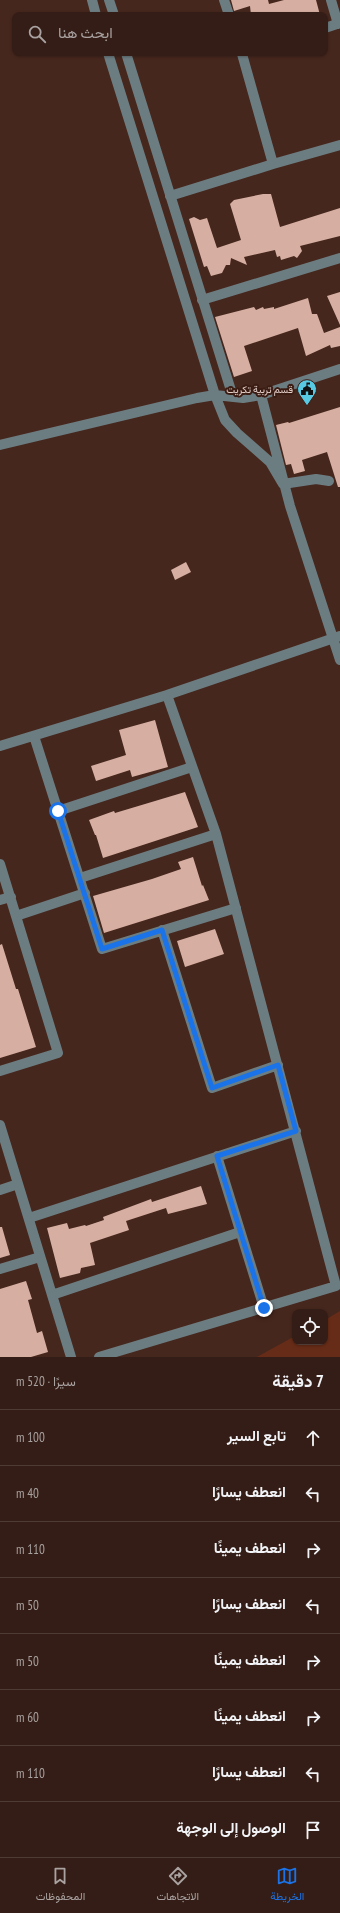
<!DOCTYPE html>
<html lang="ar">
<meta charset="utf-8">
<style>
body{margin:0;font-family:"PT Sans Narrow",Vazirmatn,sans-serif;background:#3f2a23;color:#f1f3f6;direction:rtl}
.controls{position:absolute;right:12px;bottom:12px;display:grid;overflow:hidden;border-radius:8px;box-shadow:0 1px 3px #0004}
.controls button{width:36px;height:36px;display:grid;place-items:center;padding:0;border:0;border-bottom:1px solid #4e3b35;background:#341d16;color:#f1f3f6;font:20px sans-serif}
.stop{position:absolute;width:12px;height:12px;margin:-9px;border:3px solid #1a73e8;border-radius:50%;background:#fff}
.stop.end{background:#1a73e8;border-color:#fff;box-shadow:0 1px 4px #0008}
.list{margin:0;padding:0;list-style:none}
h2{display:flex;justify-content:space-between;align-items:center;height:52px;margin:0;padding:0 16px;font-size:17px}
h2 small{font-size:13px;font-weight:400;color:#a9a2a1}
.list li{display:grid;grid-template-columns:26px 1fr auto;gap:12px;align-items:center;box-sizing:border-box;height:56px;padding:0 16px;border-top:1px solid #4e3b35}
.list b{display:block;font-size:15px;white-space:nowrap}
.list em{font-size:13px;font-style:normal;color:#a9a2a1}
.icon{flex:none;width:22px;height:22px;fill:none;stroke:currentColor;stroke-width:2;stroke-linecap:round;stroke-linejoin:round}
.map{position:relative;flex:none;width:340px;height:1357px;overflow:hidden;direction:ltr}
.search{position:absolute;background:#341d16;box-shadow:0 1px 3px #0004;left:12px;right:12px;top:12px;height:44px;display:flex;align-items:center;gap:10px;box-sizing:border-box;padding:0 14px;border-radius:8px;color:#a9a2a1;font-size:15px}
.sheet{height:500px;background:#341d16}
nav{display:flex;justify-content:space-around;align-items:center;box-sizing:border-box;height:56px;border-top:1px solid #4e3b35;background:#341d16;font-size:11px;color:#a9a2a1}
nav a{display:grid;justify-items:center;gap:2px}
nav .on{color:#1a73e8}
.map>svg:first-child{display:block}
.green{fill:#672c17}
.building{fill:#d7afa2}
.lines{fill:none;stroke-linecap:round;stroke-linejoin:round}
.minor{stroke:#6c7d82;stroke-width:10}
.route{stroke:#1a73e8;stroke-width:5}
.labels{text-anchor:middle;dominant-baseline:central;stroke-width:4;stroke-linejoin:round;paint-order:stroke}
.poi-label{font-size:10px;fill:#e2cdc7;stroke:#3b1d14;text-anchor:end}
</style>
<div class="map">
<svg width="340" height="1357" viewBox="0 0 340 1357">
<rect width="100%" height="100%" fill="#46271d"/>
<path class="green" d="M340,1311V1357H257L295,1336V1342H325V1320Z"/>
<path class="building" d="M231,0H268L269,4L284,0H316L320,15H251L250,6L234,11Z
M263,194H271L280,227L340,208V236L300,246L302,251L297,258L294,256L281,260L280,256L277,257L275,250L244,257L247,265L231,258L230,265H226L222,273L211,276L207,266L204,267L189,219L194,217L200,220L207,218L217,248L241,240L230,204L234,200Z
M340,292V325L327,296Z
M308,298L312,314H317L324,333L340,327V346L331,348L330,345L306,356L298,328L244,346L252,371L234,377L215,317L254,307L256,310L263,307L264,309L274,307V309Z
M340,407V487H338L327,452L302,460L305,471L294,474L291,464L286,465L276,425L288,422L289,423Z
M186,562L191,572L175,580L171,570Z
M155,720L168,767L132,777L130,770L96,781L91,766L126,755L119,730Z
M185,792L198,827L103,858L96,835H95L89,820L114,811L115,813Z
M193,857L202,886L203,885L209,900L104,933L93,896L152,879L181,869L178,862Z
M215,929L224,954L185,967L177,941Z
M2,944L16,989H18L36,1047L0,1058V945Z
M201,1186L207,1204L168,1214L166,1208L126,1221L129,1230L90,1243L95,1265L81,1268L80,1273L60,1278L47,1228L67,1223L69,1229L85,1225L86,1226L104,1220L103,1217L151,1199L152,1202Z
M0,1227H2L10,1255L0,1258Z
M26,1281L32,1299L28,1300L37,1333L42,1331L48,1352L31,1357H0V1289Z"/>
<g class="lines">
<path class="minor" d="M92,0L96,15
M109,0L114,15
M224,0L229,15
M331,0L338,24
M325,28L340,23
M108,53L215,395L225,420L237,433L270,462L283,484
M126,53L233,397
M273,164L340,145
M170,196L273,164L242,54L244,53
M202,300L340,258
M261,395L290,506L340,660
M0,445L197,398L215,395L243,398L261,395L340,369
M283,484L316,479L329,481
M34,736L102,949L236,908
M0,746L167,695L340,636
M58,811L192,767
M0,864L58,1053L0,1071
M80,878L216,834
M0,900L11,897
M16,916L85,893
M162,930L212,1088L278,1065
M0,1125L71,1357
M217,1156L264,1308
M0,1190L18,1184
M29,1218L296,1131
M0,1269L40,1257
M52,1295L240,1232
M99,1357L336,1286L216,834L167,695"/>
</g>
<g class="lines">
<path class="route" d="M58,811L102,949L162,930L212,1088L278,1065L296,1131L217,1156L264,1308"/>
</g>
<defs>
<g id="civic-pin" transform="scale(1)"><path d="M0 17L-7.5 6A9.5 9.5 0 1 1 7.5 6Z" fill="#58c9e3" stroke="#3b1d14"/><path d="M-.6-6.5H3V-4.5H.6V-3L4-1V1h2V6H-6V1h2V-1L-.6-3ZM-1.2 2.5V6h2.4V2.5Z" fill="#111"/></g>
</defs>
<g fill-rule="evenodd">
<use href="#civic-pin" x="307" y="389"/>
</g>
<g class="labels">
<g class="poi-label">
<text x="293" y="389">قسم تربية تكريت</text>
</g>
</g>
</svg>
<div class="controls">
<button><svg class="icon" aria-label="locate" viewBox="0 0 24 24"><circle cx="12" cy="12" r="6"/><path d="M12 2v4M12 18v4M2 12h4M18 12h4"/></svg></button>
</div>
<div class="stop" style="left:58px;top:811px"></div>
<div class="stop end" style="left:264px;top:1308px"></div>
<div class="search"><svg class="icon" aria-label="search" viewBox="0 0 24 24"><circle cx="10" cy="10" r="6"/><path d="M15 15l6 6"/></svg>ابحث هنا</div>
</div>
<section class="sheet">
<h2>7 دقيقة<small>سيرًا · 520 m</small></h2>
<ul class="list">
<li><svg class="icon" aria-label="ahead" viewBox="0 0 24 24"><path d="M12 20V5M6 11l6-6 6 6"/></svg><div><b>تابع السير</b></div><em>100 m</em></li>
<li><svg class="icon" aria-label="left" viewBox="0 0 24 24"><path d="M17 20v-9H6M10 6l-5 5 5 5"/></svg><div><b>انعطف يسارًا</b></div><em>40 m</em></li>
<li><svg class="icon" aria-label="right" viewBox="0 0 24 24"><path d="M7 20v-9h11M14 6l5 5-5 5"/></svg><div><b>انعطف يمينًا</b></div><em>110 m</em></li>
<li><svg class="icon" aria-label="left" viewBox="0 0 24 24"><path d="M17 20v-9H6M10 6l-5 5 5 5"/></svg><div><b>انعطف يسارًا</b></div><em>50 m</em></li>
<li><svg class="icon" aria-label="right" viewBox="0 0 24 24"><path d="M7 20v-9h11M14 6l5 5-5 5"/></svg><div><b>انعطف يمينًا</b></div><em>50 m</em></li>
<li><svg class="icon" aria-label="right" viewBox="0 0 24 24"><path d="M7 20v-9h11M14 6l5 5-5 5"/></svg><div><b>انعطف يمينًا</b></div><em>60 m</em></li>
<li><svg class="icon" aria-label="left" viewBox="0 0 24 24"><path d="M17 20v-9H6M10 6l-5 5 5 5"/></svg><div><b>انعطف يسارًا</b></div><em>110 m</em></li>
<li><svg class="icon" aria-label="arrive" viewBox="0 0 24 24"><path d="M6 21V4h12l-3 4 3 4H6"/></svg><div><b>الوصول إلى الوجهة</b></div></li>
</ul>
</section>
<nav>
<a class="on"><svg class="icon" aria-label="map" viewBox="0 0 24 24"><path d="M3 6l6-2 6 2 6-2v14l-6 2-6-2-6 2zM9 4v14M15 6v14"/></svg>الخريطة</a>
<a><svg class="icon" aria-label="directions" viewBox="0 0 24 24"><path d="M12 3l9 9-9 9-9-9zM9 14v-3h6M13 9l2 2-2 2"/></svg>الاتجاهات</a>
<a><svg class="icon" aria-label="saved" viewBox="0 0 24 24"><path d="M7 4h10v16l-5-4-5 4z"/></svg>المحفوظات</a>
</nav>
